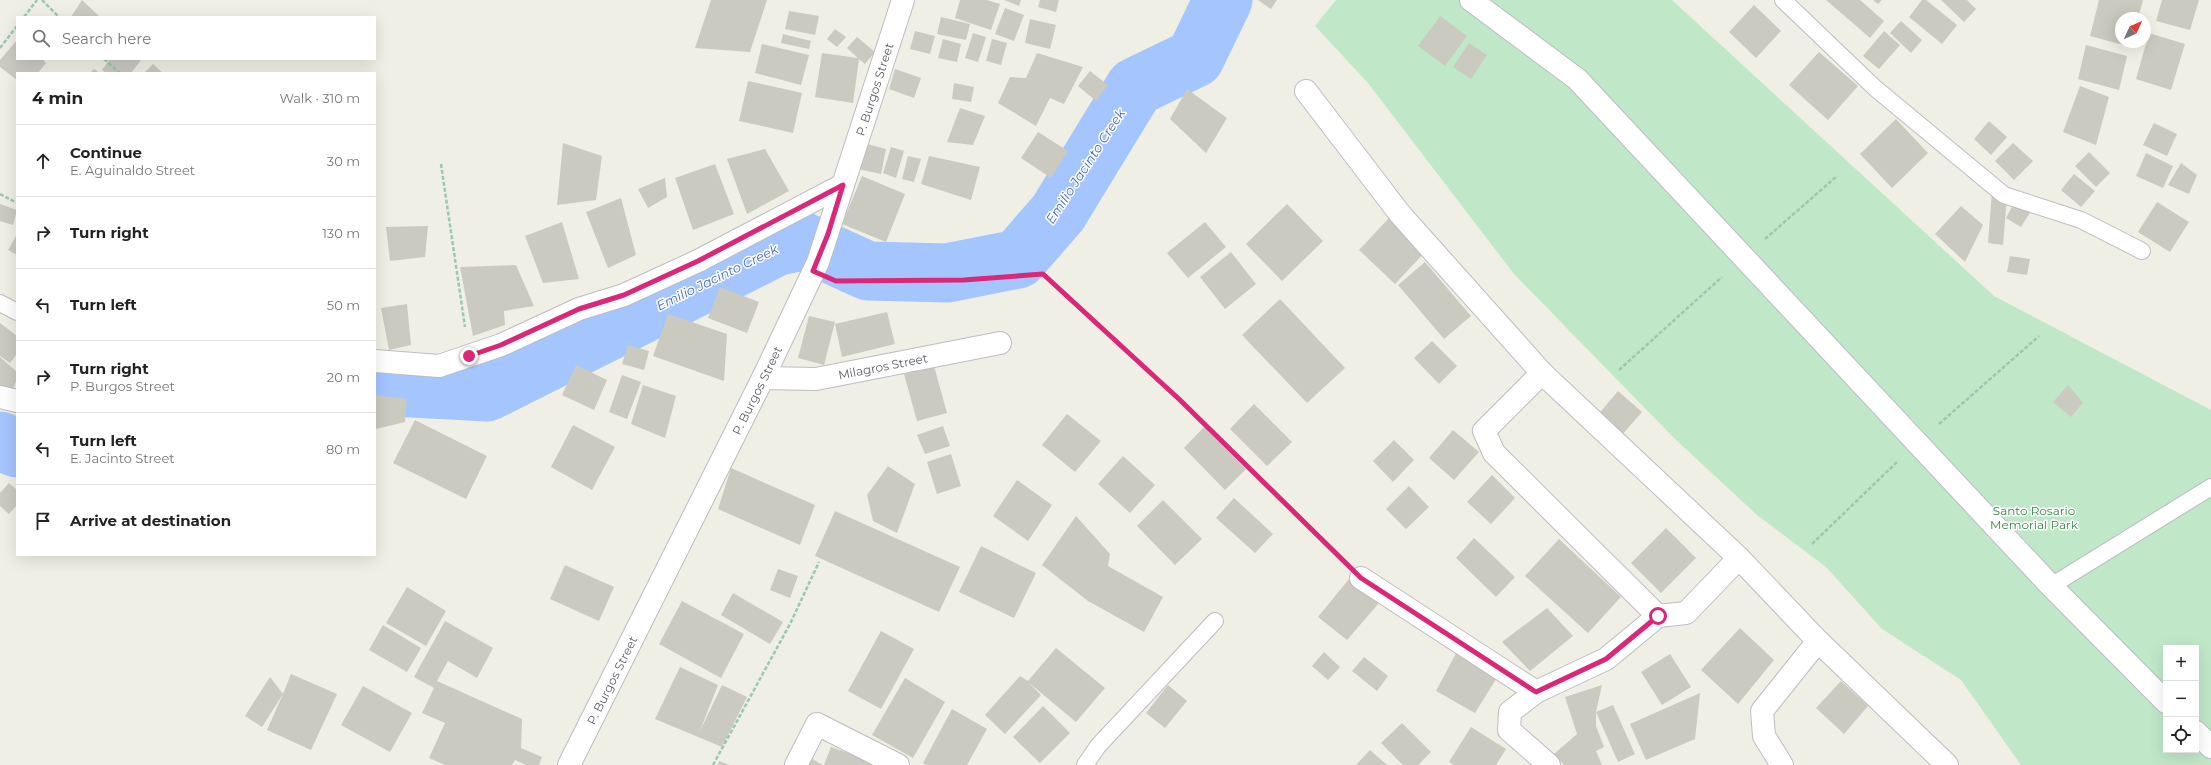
<!DOCTYPE html>
<meta charset="utf-8">
<style>
body{margin:0;font-family:Montserrat,sans-serif;background:#f2f2f2;color:#222}
.controls{position:absolute;right:12px;bottom:12px;display:grid;overflow:hidden;border-radius:0px;box-shadow:0 4px 16px #0002}
.controls button{width:36px;height:36px;display:grid;place-items:center;padding:0;border:0;border-bottom:1px solid #e0e0e0;background:#fff;color:#222;font:20px sans-serif}
.compass{position:absolute;left:2115px;top:12px;width:36px;height:36px;border-radius:50%;background:#fff;box-shadow:0 4px 16px #0002;rotate:45deg}
.stop{position:absolute;width:12px;height:12px;margin:-9px;border:3px solid #db2777;border-radius:50%;background:#fff}
.stop.end{background:#db2777;border-color:#fff;box-shadow:0 1px 4px #0008}
.list{margin:0;padding:0;list-style:none}
h2{display:flex;justify-content:space-between;align-items:center;height:52px;margin:0;padding:0 16px;font-size:17px}
h2 small{font-size:13px;font-weight:400;color:#767676}
.list li{display:grid;grid-template-columns:26px 1fr auto;gap:12px;align-items:center;box-sizing:border-box;height:72px;padding:0 16px;border-top:1px solid #e0e0e0}
.list b{display:block;font-size:15px;white-space:nowrap}
.list p{margin:0;font-size:13px;white-space:nowrap;color:#767676}
.list em{font-size:13px;font-style:normal;color:#767676}
.icon{flex:none;width:22px;height:22px;fill:none;stroke:currentColor;stroke-width:2;stroke-linecap:round;stroke-linejoin:round}
.map{position:relative;flex:none;width:2211px;height:765px;overflow:hidden}
.search{position:absolute;background:#fff;box-shadow:0 4px 16px #0002;left:16px;top:16px;width:360px;height:44px;display:flex;align-items:center;gap:10px;box-sizing:border-box;padding:0 14px;border-radius:0px;color:#767676;font-size:15px}
.panel{position:absolute;background:#fff;box-shadow:0 4px 16px #0002;left:16px;top:72px;width:360px;height:484px;border-radius:0px}
.map>svg:first-child{display:block}
.green{fill:#c1e7c9;fill-rule:evenodd}
.lines{fill:none;stroke-linecap:round;stroke-linejoin:round}
.river{stroke:#a5c5ff;stroke-width:59}
.building{fill:#cacac1}
.service-casing{stroke:#bcbdc4;stroke-width:18}
.minor-casing{stroke:#bcbdc4;stroke-width:24}
.tertiary-casing{stroke:#bcbdc4;stroke-width:24}
.path{stroke:#9ac8b1;stroke-width:2.5;stroke-dasharray:4 2;stroke-linecap:butt}
.service{stroke:#fff;stroke-width:16}
.minor{stroke:#fff;stroke-width:22}
.tertiary{stroke:#fff;stroke-width:22}
.route{stroke:#db2777;stroke-width:5}
.labels{text-anchor:middle;dominant-baseline:central;stroke-width:3;stroke-linejoin:round;paint-order:stroke}
.street-label{font-size:12px;fill:#5d5f66;stroke:#fff}
.park-label{font-size:12px;fill:#348549;stroke:#fff}
.water-label{font-size:13px;font-style:italic;fill:#4569c5;stroke:#fff}
</style>
<div class="map">
<svg width="2211" height="765" viewBox="0 0 2211 765">
<rect width="100%" height="100%" fill="#efefe5"/>
<path class="green" d="M1336,0H1672L1994,296L2211,410V765H2021L1961,680L1882,629L1826,567L1757,515L1675,439L1514,274L1368,83L1315,26ZM2166,648H2196V750H2166Z"/>
<g class="lines">
<path class="river" d="M375,386L487,392L778,246L802,241L868,271L947,273L1018,259L1058,213L1135,87L1195,58L1223,0
M0,441L17,448"/>
</g>
<path class="building" d="M82,0L100,17H71Z
M711,0H767L750,52L695,48Z
M960,0H987L1000,4L991,30L955,18Z
M1004,0H1021L1019,6Z
M1040,0H1059L1056,12L1038,7Z
M1258,0H1277L1271,9Z
M1826,0H1860L1884,21L1870,38Z
M1873,0H1882L1878,4Z
M1922,0H1926L1957,25L1942,44L1909,17Z
M1941,0H1967L1976,9L1964,22Z
M2099,0H2143L2138,18H2121V42H2132L2131,47L2090,36Z
M2162,0H2199L2190,30L2156,21Z
M1754,5L1781,31L1756,58L1729,32Z
M1005,8L1024,15L1014,41L995,34Z
M789,11L819,16L815,35L785,29Z
M1440,16L1467,36L1445,66L1418,46Z
M941,17L970,24L966,40L937,34Z
M1030,19L1056,25L1050,49L1025,43Z
M1901,21L1922,40L1911,53L1890,33Z
M835,29L846,37L837,47L827,39Z
M915,31L935,36L930,54L910,49Z
M1884,31L1900,45L1879,69L1863,56Z
M973,33L986,37L978,62L965,58Z
M2149,33L2185,44L2171,90L2136,79Z
M783,34L811,41L809,49L781,43Z
M857,37L875,52L865,64L859,59L853,103L815,97L822,53L858,58L847,48Z
M943,39L961,44L957,62L938,58Z
M992,39L1007,43L1001,65L986,61Z
M17,40V59H42L46,63L38,73H17V80L0,67V60Z
M1469,43L1487,55L1471,79L1453,67Z
M762,44L809,55L801,85L755,73Z
M2086,45L2127,56L2119,90L2078,79Z
M1819,52L1858,86L1828,120L1789,85Z
M1037,53L1083,67L1064,104L1050,98L1036,126L998,103L1010,77L1026,78Z
M110,59H142L131,73H106L102,70Z
M153,64L163,73H144Z
M94,69L100,73H90Z
M895,69L921,78L914,98L889,89Z
M1090,71L1108,85L1096,101L1078,86Z
M748,81L802,93L793,133L739,121Z
M954,83L974,87L971,102L952,99Z
M2080,86L2109,97L2096,145L2063,132Z
M1187,89L1227,118L1206,153L1170,119Z
M960,108L985,116L973,145L947,142Z
M1896,119L1928,153L1892,188L1860,154Z
M1989,121L2007,137L1991,155L1974,139Z
M2154,123L2177,134L2167,156L2143,145Z
M1038,132L1068,151L1051,178L1021,158Z
M563,143L602,156L596,200L557,205Z
M864,143L886,149L881,174L858,169Z
M2013,143L2033,161L2014,180L1995,161Z
M891,147L904,151L896,178L883,173Z
M765,149L789,191L747,214L727,159Z
M2089,152L2110,173L2096,187L2075,166Z
M2146,153L2173,166L2163,188L2136,176Z
M908,156L921,159L914,182L902,179Z
M929,156L980,167L971,200L921,184Z
M2181,163L2197,175L2189,194L2168,185Z
M715,164L734,214L693,230L675,178Z
M2074,174L2095,191L2081,207L2061,190Z
M862,176L905,194L886,242L842,224Z
M665,178L667,197L648,208L638,189Z
M1992,191L2007,197L2003,245L1988,243Z
M621,198L636,255L608,268L586,212Z
M2015,201L2031,211L2021,227L2006,218Z
M2157,202L2189,222L2170,252L2138,232Z
M0,204L17,210L13,225L0,221Z
M1287,204L1323,241L1282,281L1246,244Z
M1961,206L1983,225L1965,262L1935,234Z
M1389,218L1425,252L1395,284L1359,250Z
M562,222L579,279L543,283L525,236Z
M1205,222L1226,247L1188,278L1167,253Z
M428,226L425,257L390,261L386,227Z
M16,236H17V255L8,250Z
M1231,252L1256,284L1225,309L1200,277Z
M2010,256L2030,259L2027,275L2007,272Z
M1425,262L1471,316L1444,339L1398,285Z
M516,265L534,306L504,311L505,325L473,336L460,267Z
M720,287L759,302L747,333L708,318Z
M1280,299L1345,368L1307,403L1242,335Z
M407,304L411,345L389,350L381,308Z
M887,312L895,344L842,357L835,324Z
M668,314L727,334L724,381L653,356Z
M809,316L835,322L824,365L798,358Z
M0,323L17,336V354L10,363L0,356Z
M1432,341L1457,366L1439,384L1414,358Z
M628,345L649,351L644,370L622,364Z
M0,357L17,372V379L11,394L0,390Z
M576,365L607,380L594,410L562,395Z
M934,366L947,413L917,421L904,374Z
M622,375L641,382L627,419L609,412Z
M643,385L676,396L665,438L631,424Z
M2068,385L2083,403L2071,417L2053,402Z
M1618,391L1642,412L1621,436L1597,416Z
M375,395L407,399L405,422L376,429Z
M1254,404L1292,442L1267,466L1230,429Z
M1067,414L1101,441L1075,472L1042,445Z
M415,420L487,456L466,499L393,463Z
M573,425L615,447L592,490L551,467Z
M943,426L950,446L925,454L917,435Z
M1204,427L1246,469L1225,490L1184,448Z
M1453,430L1479,452L1454,480L1429,458Z
M1394,440L1414,460L1393,482L1373,461Z
M951,454L961,486L937,494L927,462Z
M1123,456L1155,485L1130,513L1098,484Z
M888,466L915,484L897,533L873,521L867,495Z
M731,468L815,505L800,545L718,509Z
M1492,475L1515,498L1491,524L1467,502Z
M1017,480L1052,505L1028,541L993,516Z
M9,483L17,490V505L9,514L0,506V493Z
M1409,486L1429,507L1406,529L1386,509Z
M1234,498L1273,534L1255,553L1216,518Z
M1163,500L1202,539L1175,565L1137,526Z
M835,511L960,567L939,612L815,556Z
M1076,516L1110,554L1108,566L1163,597L1144,632L1088,601L1042,565Z
M1666,528L1696,558L1661,593L1631,563Z
M1474,538L1515,577L1496,597L1456,558Z
M1559,539L1621,597L1588,633L1525,576Z
M981,546L1036,573L1014,618L959,592Z
M565,565L614,587L599,621L550,599Z
M778,569L798,576L790,598L770,590Z
M1349,579L1379,603L1347,640L1318,617Z
M407,587L446,611L426,646L386,623Z
M733,593L783,622L770,644L721,615Z
M682,601L744,634L721,678L659,644Z
M1547,608L1573,636L1530,671L1502,642Z
M445,621L493,648L477,678L448,661L437,681L522,719L521,748L542,757L539,765H526L515,760L512,765H445L429,758L445,723L422,713L434,688L414,677Z
M383,625L421,648L407,672L369,650Z
M1740,628L1774,660L1738,704L1701,670Z
M881,631L914,649L881,709L848,691Z
M1462,642L1498,676L1475,713L1436,691Z
M1056,648L1105,688L1076,722L1028,682L1041,695L1005,734L985,715L1020,676L1028,681Z
M1324,652L1340,667L1328,680L1312,666Z
M1670,654L1691,687L1662,705L1641,672Z
M1364,657L1388,676L1377,691L1352,671Z
M680,667L718,685L699,733L722,685L747,697L722,747L655,719Z
M291,674L337,694L311,750L267,730L283,694L262,727L245,716L270,677L283,694Z
M905,678L945,702L913,758L872,735Z
M1841,681L1868,706L1844,734L1816,708Z
M1168,685L1187,701L1165,728L1146,713Z
M1602,685L1596,712L1613,705L1635,754L1618,762L1596,712V726L1604,747L1596,751L1602,765H1564L1554,754L1577,734L1565,697Z
M363,686L412,713L390,752L341,725Z
M1700,693L1695,739L1646,760L1630,724Z
M1043,706L1070,733L1040,763L1013,737Z
M952,709L987,729L967,765H927L923,763Z
M1402,723L1431,752L1418,765H1403L1381,743Z
M1471,727L1506,749L1496,765H1454L1449,762Z
M831,747L882,765H824Z
M1370,750L1387,765H1356Z
M805,755L823,765H798Z
M719,761L730,765H718Z"/>
<g class="lines">
<g class="service-casing">
<path id="service" d="M1783,0L1875,88L2004,195L2081,220L2142,251
M0,303L17,312
M2051,586L2211,487
M1085,765L1098,746L1215,621"/>
</g>
<g class="minor-casing">
<g id="minor">
<path d="M1471,0L1577,79L2051,586L2166,702"/>
<path d="M1306,91L1400,214L1542,373L1739,558L1818,641L1947,765"/>
<path d="M375,361L439,366L501,345L579,309L624,295L698,261L843,185"/>
<path d="M1542,373L1484,431L1494,453L1658,616"/>
<path id="s1" d="M763,378L816,379L1000,343"/>
<path d="M0,397L17,401"/>
<path d="M1361,578L1536,692"/>
<path d="M2196,732L2211,747"/>
<path d="M796,765L817,724L898,765"/>
<path d="M1549,765L1509,730L1510,712L1536,692L1606,659L1658,616L1686,613L1739,558"/>
<path d="M1782,765L1764,736L1762,711L1818,641"/>
</g>
</g>
<g class="tertiary-casing">
<g id="tertiary">
<path id="s2" d="M569,765L763,378L818,262L903,0"/>
</g>
</g>
<path class="path" d="M42,0L59,17
M24,17L37,0
M0,48L17,26
M104,59L120,73
M441,164L465,327
M0,194L17,203
M1765,239L1837,176
M839,281L964,280L1043,274L1180,400L1341,558
M1619,370L1722,277
M1939,424L2039,336
M1812,544L1897,462
M713,765L790,624L819,562"/>
<use href="#service" class="service"/>
<use href="#minor" class="minor"/>
<use href="#tertiary" class="tertiary"/>
</g>
<g class="lines">
<path class="route" d="M469,356L501,345L579,309L624,295L698,261L843,185L828,234L813,271L836,281L964,280L1043,274L1180,400L1361,578L1536,692L1606,659L1658,616"/>
</g>
<g class="labels">
<g class="street-label">
<text stroke="none"><textPath href="#s2" startOffset="743">P. Burgos Street</textPath></text>
<text stroke="none"><textPath href="#s1" startOffset="121">Milagros Street</textPath></text>
<text stroke="none"><textPath href="#s2" startOffset="419">P. Burgos Street</textPath></text>
<text stroke="none"><textPath href="#s2" startOffset="95">P. Burgos Street</textPath></text>
</g>
<g class="park-label">
<text x="2034" y="510">Santo Rosario<tspan x="2034" dy="14">Memorial Park</tspan></text>
</g>
<g class="water-label">
<text transform="translate(1085 166) rotate(-57)">Emilio Jacinto Creek</text>
<text transform="translate(717 277) rotate(-26)">Emilio Jacinto Creek</text>
</g>
</g>
</svg>
<div class="controls">
<button>+</button>
<button>−</button>
<button><svg class="icon" aria-label="locate" viewBox="0 0 24 24"><circle cx="12" cy="12" r="6"/><path d="M12 2v4M12 18v4M2 12h4M18 12h4"/></svg></button>
</div>
<svg class="compass" viewBox="-18 -18 36 36"><path d="M0-13l5 13h-10z" fill="#e53935"/><path d="M0 13l5-13h-10z" fill="#767676"/></svg>
<div class="stop" style="left:1658px;top:616px"></div>
<div class="stop end" style="left:469px;top:356px"></div>
<div class="search"><svg class="icon" aria-label="search" viewBox="0 0 24 24"><circle cx="10" cy="10" r="6"/><path d="M15 15l6 6"/></svg>Search here</div>
<section class="panel">
<h2>4 min<small>Walk · 310 m</small></h2>
<ul class="list">
<li><svg class="icon" aria-label="ahead" viewBox="0 0 24 24"><path d="M12 20V5M6 11l6-6 6 6"/></svg><div><b>Continue</b><p>E. Aguinaldo Street</p></div><em>30 m</em></li>
<li><svg class="icon" aria-label="right" viewBox="0 0 24 24"><path d="M7 20v-9h11M14 6l5 5-5 5"/></svg><div><b>Turn right</b></div><em>130 m</em></li>
<li><svg class="icon" aria-label="left" viewBox="0 0 24 24"><path d="M17 20v-9H6M10 6l-5 5 5 5"/></svg><div><b>Turn left</b></div><em>50 m</em></li>
<li><svg class="icon" aria-label="right" viewBox="0 0 24 24"><path d="M7 20v-9h11M14 6l5 5-5 5"/></svg><div><b>Turn right</b><p>P. Burgos Street</p></div><em>20 m</em></li>
<li><svg class="icon" aria-label="left" viewBox="0 0 24 24"><path d="M17 20v-9H6M10 6l-5 5 5 5"/></svg><div><b>Turn left</b><p>E. Jacinto Street</p></div><em>80 m</em></li>
<li><svg class="icon" aria-label="arrive" viewBox="0 0 24 24"><path d="M6 21V4h12l-3 4 3 4H6"/></svg><div><b>Arrive at destination</b></div></li>
</ul>
</section>
</div>
